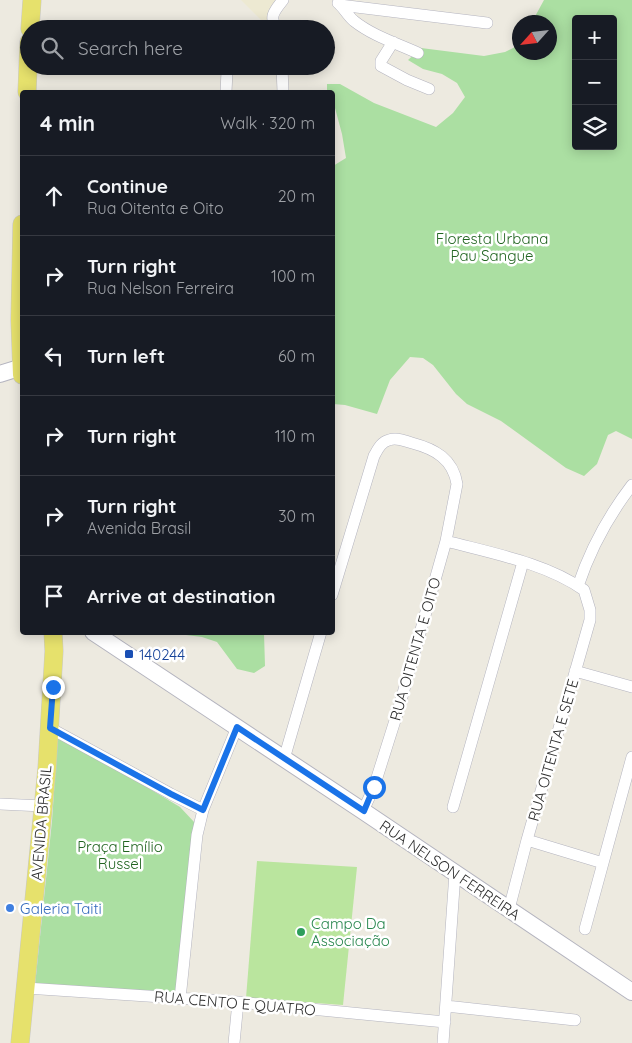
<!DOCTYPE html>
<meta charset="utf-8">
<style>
body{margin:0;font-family:Quicksand,sans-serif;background:#20242c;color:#f1f3f6}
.controls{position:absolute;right:15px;top:15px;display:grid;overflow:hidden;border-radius:5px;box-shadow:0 2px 12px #0003}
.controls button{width:45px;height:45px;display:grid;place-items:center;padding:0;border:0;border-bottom:1px solid #363941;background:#171b24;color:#f1f3f6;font:25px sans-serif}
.compass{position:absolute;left:512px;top:15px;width:45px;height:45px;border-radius:50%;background:#171b24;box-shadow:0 2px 12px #0003;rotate:243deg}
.stop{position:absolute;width:15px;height:15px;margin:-11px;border:4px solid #1a73e8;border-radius:50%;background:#fff}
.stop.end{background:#1a73e8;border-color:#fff;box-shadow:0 1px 5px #0008}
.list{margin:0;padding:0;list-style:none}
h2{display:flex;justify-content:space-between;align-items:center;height:65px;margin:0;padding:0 20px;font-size:21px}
h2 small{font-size:16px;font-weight:400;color:#9ea1a6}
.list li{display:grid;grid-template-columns:32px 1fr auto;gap:15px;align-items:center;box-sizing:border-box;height:80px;padding:0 20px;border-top:1px solid #363941}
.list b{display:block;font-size:19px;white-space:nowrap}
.list p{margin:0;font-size:16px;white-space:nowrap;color:#9ea1a6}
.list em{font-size:16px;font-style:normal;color:#9ea1a6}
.icon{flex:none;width:28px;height:28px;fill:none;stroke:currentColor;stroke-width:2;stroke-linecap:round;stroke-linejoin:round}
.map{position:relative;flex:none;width:632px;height:1043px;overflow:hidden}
.search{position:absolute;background:#171b24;box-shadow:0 2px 12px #0003;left:20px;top:20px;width:315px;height:55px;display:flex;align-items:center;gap:12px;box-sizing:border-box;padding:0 18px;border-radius:28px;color:#9ea1a6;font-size:19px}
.panel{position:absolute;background:#171b24;box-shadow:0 2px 12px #0003;left:20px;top:90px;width:315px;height:545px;border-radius:5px}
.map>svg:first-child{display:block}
.education{fill:#ede9d2}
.green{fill:#abdfa2;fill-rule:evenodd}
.pitch{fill:#bae59e}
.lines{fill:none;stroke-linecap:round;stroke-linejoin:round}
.street-casing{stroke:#b4b4bf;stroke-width:12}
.secondary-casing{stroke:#b4b4bf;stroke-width:18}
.primary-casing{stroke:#c8c8c8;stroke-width:19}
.street{stroke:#fff;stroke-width:11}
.secondary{stroke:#fff;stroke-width:16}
.primary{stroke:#e6e16c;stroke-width:18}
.route{stroke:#1a73e8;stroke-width:6}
.transit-dot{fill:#1a4fb4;stroke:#fff;stroke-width:2}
.shop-dot{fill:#3f7fe0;stroke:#fff;stroke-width:2}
.leisure-dot{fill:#2e9e5b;stroke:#fff;stroke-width:2}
.labels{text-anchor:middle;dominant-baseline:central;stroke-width:5;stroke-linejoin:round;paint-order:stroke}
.park-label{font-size:15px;fill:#226521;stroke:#fff}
.street-label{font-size:15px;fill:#2d2d2d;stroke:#fff}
.transit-label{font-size:15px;fill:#164399;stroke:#fff;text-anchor:start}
.shop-label{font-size:15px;fill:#366cbe;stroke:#fff;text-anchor:start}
.leisure-label{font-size:15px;fill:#27864d;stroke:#fff;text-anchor:start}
</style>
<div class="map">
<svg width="632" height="1043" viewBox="0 0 632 1043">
<rect width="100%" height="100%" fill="#edeae0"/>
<path class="education" d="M241,0H284L265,24Z"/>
<path class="green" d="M544,0H632V439L616,431L608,435L597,464L584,476L566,468L501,421L467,404L456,394L433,365L423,358L410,357L390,380L377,414L345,405L333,404V166L346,158L342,134L335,108L333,106L332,92H327V84H340L374,103L436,127L453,113L465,97L457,83L442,74L423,69L408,60L421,48L484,56L505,52L519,45L520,52H550V22H532ZM576,19H613V146H576Z
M182,633H264L265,666L254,673L237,669L217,642L202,637L186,635Z
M58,734L180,807L195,823L176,994L35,985L52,821Z"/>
<path class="pitch" d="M257,861L357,867L343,1005L246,998Z"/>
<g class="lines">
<g class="street-casing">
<path id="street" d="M338,3C344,8 347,15 354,21C373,36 396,43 418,53
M340,5L487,23
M277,29C268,17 275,10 283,0
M393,42L381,61V66L407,80L429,89
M282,66L283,92
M226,92L227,71L231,66
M446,541C491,553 546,563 584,590L590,610V620L527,840L509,909
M578,586C590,550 609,515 632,485
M332,595L374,456C378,449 381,442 389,440C397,437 404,441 412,443C435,449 453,459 457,484L446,541L398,711L374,787L363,811
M575,671L632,687
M50,728L171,794L203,810
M284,759L321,632
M0,804L43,806
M453,807L523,562
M527,840L603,863
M585,929L632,757
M26,988L238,1002L445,1022
M180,999L197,835L203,810L237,727
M446,1006L575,1020
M234,1043L238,1002
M443,1043L455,873"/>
</g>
<g class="secondary-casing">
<path id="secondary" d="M0,374L22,367
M93,632L363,811L632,992"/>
</g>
<g class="primary-casing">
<path id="primary" d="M30,29L32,0
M27,92L29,42
M22,224L20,320L22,375
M20,1043L47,768L54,651L53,632"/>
</g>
<use href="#street" class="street"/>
<use href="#secondary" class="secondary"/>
<use href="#primary" class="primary"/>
</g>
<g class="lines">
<path class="route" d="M53,687L50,728L171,794L203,810L237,727L364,811L374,787"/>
</g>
<rect class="transit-dot" x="124" y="649" width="10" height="10" rx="2.5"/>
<circle class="shop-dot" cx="10" cy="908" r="5"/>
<circle class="leisure-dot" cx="301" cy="932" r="5"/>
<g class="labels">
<g class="park-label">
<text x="492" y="238">Floresta Urbana<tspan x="492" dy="17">Pau Sangue</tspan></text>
<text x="120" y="846">Praça Emílio<tspan x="120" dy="17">Russel</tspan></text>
</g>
<g class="street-label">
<text transform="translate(415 649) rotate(-74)">RUA OITENTA E OITO</text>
<text transform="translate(553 750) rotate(-74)">RUA OITENTA E SETE</text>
<text transform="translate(41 823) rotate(-85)">AVENIDA BRASIL</text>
<text transform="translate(450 870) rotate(34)">RUA NELSON FERREIRA</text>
<text transform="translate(235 1003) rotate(5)">RUA CENTO E QUATRO</text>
</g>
<g class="transit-label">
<text x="139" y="654">140244</text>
</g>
<g class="shop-label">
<text x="20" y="908">Galeria Taiti</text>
</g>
<g class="leisure-label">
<text x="311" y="923">Campo Da<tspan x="311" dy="17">Associação</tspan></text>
</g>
</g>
</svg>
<div class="controls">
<button>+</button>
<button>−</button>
<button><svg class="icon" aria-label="layers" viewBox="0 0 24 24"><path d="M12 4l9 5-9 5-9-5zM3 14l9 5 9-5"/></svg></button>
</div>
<svg class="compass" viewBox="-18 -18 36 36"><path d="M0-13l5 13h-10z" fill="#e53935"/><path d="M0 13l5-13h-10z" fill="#9ea1a6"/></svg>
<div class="stop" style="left:374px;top:787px"></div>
<div class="stop end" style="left:53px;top:687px"></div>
<div class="search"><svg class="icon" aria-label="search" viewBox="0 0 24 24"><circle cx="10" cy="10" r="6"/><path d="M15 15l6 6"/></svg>Search here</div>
<section class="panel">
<h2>4 min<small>Walk · 320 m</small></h2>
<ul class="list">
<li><svg class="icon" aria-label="ahead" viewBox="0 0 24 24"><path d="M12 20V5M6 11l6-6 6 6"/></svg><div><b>Continue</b><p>Rua Oitenta e Oito</p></div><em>20 m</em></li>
<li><svg class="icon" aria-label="right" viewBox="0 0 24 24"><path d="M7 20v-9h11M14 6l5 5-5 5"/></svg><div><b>Turn right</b><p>Rua Nelson Ferreira</p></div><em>100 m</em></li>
<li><svg class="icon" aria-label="left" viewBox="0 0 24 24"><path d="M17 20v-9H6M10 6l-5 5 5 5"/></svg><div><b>Turn left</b></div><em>60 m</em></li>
<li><svg class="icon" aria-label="right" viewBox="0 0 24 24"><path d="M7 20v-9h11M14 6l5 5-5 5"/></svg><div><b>Turn right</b></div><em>110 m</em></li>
<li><svg class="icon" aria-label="right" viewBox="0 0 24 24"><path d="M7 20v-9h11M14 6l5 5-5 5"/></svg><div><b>Turn right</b><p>Avenida Brasil</p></div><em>30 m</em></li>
<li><svg class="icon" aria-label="arrive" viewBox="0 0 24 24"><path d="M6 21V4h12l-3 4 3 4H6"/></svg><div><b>Arrive at destination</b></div></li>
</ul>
</section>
</div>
